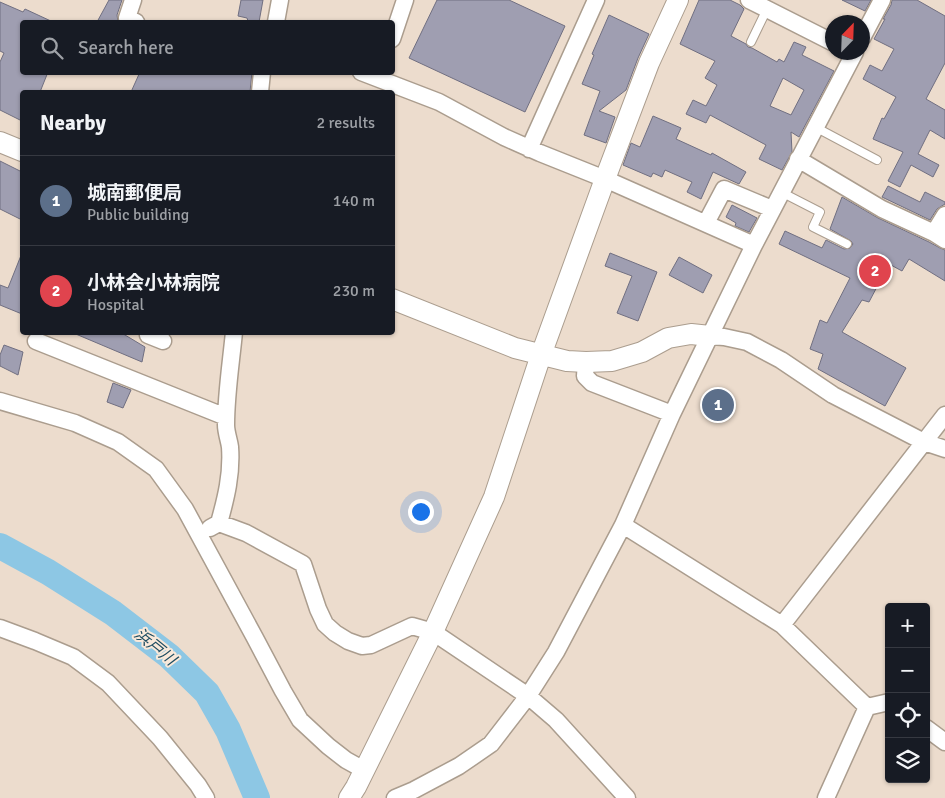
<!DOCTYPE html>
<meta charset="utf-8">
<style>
body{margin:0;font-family:Signika,"Noto Sans JP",sans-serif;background:#20242c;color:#f1f3f6}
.controls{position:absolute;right:15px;bottom:15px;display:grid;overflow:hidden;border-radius:5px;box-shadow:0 1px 4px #0004}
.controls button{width:45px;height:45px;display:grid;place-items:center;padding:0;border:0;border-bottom:1px solid #363941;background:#171b24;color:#f1f3f6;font:25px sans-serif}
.compass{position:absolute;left:825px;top:15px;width:45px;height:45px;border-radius:50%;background:#171b24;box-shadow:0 1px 4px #0004;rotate:23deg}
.you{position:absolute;left:420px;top:511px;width:18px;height:18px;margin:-12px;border:4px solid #fff;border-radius:50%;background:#1a73e8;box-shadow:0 0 0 8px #1a73e833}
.badge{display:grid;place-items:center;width:32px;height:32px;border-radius:50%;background:#ea580c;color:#fff;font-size:16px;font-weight:700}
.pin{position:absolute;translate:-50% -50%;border:2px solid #fff;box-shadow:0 1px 5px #0006}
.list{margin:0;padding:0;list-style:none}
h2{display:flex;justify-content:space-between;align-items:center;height:65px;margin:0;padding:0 20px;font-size:21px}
h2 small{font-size:16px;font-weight:400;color:#9ea1a6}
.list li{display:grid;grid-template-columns:32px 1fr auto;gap:15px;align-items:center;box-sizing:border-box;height:90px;padding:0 20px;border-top:1px solid #363941}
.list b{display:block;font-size:19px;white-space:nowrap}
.list p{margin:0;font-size:16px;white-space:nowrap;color:#9ea1a6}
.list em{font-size:16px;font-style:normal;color:#9ea1a6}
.icon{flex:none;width:28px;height:28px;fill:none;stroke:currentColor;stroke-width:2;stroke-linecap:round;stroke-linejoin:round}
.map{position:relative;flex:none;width:945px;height:798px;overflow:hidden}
.search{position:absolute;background:#171b24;box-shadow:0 1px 4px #0004;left:20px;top:20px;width:375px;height:55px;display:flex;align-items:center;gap:12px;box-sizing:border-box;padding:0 18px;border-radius:5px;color:#9ea1a6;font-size:19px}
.panel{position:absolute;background:#171b24;box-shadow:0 1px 4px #0004;left:20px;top:90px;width:375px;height:245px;border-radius:5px}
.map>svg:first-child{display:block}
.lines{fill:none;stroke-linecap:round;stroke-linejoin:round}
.river{stroke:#8dc7e4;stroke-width:26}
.building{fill:#9f9eb1;stroke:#706f81;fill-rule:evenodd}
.service-casing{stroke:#ab9d8e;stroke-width:10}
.minor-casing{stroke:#ab9d8e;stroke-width:19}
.tertiary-casing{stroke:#ab9d8e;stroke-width:22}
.service{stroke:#fff;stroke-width:8}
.minor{stroke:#fff;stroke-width:16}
.tertiary{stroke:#fff;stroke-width:20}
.labels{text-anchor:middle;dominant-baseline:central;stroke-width:4;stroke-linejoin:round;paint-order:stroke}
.water-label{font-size:16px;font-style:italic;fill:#1e4d62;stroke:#f9e9da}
</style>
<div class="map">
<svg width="945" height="798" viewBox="0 0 945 798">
<rect width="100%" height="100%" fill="#ecdccd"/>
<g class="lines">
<path class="river" d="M0,546L48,572L113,613L169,656L207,693L228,730L257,798"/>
</g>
<path class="building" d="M109,0H122L117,15L118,22H97Z
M241,0H263L259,22L248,21L247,18L238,16Z
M437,0H509L565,26L525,112L409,58Z
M699,0H730L740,5L744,9L731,36L746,44L748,47L752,48L777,62L779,59L784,62L794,42L806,47L802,55L834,71L799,137L791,132L792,152L782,170L759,159L766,145L710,115L706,123L686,114L693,100L706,106L717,85L705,78L715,61L680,44ZM783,78L804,90L791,115L770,106Z
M842,0H871L865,11Z
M892,0H917L945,16V63L926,99L945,110V139L930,130L918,154L939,165L933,177L911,165L900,187L888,181L903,152L873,139L882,118L884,119L896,97L863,79L870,65L882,71L894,49L874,39L885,19H883L891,5Z
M0,2L23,12L25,9L53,22H22V72H48L40,92H22V121L0,110V62L4,53L0,51Z
M609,15L649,34L638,58L626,90L599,111L615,117L606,143L584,135L600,91L582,84L594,55L592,54Z
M140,72H252L250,92H131Z
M653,116L681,128L676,139L711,155L712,153L746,172L739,184L713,172L701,199L687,192L692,182L665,170L662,177L653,173L651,177L623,165L631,143L640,147Z
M0,161L22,172V220L0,209Z
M888,186L920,202L925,192L945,202V204L937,209L930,220L882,197Z
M842,197L878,218L929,242L940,248L945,250V281L909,259L902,271L889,264L869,302L862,300L842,332L906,368L885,406L818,369L823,354L810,349L820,320L827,323L850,278L779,244L785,231L822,248L826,240L844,249L850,248L853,244L851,241L830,229Z
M732,205L757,218L749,232L735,226L736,223L726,217Z
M22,253V314L0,305V285L8,288Z
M610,253L657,272L638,321L617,313L632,276L605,266Z
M679,257L712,275L703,293L669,275Z
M71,332H120L145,347L142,362Z
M4,345L23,352L18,375L0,366V355Z
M113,383L131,390L123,408L107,402Z"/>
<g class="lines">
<g class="service-casing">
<path id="service" d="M751,42L767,9
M815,127L877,160
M781,192L820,212L813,227L847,244"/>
</g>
<g class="minor-casing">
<path id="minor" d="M133,0L127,18L136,22
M749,0L832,42
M276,22L280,0
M862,38L882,0
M392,39L405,0
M361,72L439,102L504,137L540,153L605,179L754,245
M260,92L262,72
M529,149L596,0
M798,159L882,209L934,233L945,240
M706,223L724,189L772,209
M934,233L945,215
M148,335L163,341
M710,336L724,337L747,342L781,360L833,395L924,442L945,449
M36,341L226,417
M586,362L585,376L592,383L672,414
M0,401L75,423L118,442L156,469L185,509L255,638L283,691L300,720L328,746L346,760L364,770
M219,523L246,533L303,564L318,609L325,624L335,633L348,641L362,646L371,645L412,626L433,632L528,696L556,720L627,798
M623,525L782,625L867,707
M210,528L219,523C226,498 232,474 230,447C229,440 226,432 226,425C226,394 231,363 234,332
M782,625L945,415
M0,628L35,641L73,657L108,683L160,738L198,785L206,798
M867,707L889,702
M926,728L945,742
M395,798L414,790L459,766L491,744L528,696L556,652L623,525L672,414L754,245L855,52
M826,798L867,707"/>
</g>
<g class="tertiary-casing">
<path id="tertiary" d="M0,142L22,151
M392,299L515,348L567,361L586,362L612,361L642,352L668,338L691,334L710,336
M349,798L356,787L433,632L494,497L541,355L605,179L649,63L678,0"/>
</g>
<use href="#service" class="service"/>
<use href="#minor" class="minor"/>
<use href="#tertiary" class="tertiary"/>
</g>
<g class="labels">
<g class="water-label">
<text transform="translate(155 647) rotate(39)">浜戸川</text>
</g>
</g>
</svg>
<div class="controls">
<button>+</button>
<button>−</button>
<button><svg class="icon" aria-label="locate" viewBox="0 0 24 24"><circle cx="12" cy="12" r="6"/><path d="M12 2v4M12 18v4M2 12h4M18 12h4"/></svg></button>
<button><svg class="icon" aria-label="layers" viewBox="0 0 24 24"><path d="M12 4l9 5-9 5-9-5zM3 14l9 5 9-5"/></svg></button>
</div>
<svg class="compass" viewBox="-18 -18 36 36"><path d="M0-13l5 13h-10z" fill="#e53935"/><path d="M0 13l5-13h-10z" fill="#9ea1a6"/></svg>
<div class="you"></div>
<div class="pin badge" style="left:718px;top:405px;background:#5c6f8a">1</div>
<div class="pin badge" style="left:875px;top:271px;background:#e0444e">2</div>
<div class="search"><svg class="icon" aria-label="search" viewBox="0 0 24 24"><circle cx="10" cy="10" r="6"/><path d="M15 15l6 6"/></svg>Search here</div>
<section class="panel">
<h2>Nearby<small>2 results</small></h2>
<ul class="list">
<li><span class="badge" style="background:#5c6f8a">1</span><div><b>城南郵便局</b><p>Public building</p></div><em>140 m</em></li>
<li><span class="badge" style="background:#e0444e">2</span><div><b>小林会小林病院</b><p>Hospital</p></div><em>230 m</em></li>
</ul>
</section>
</div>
